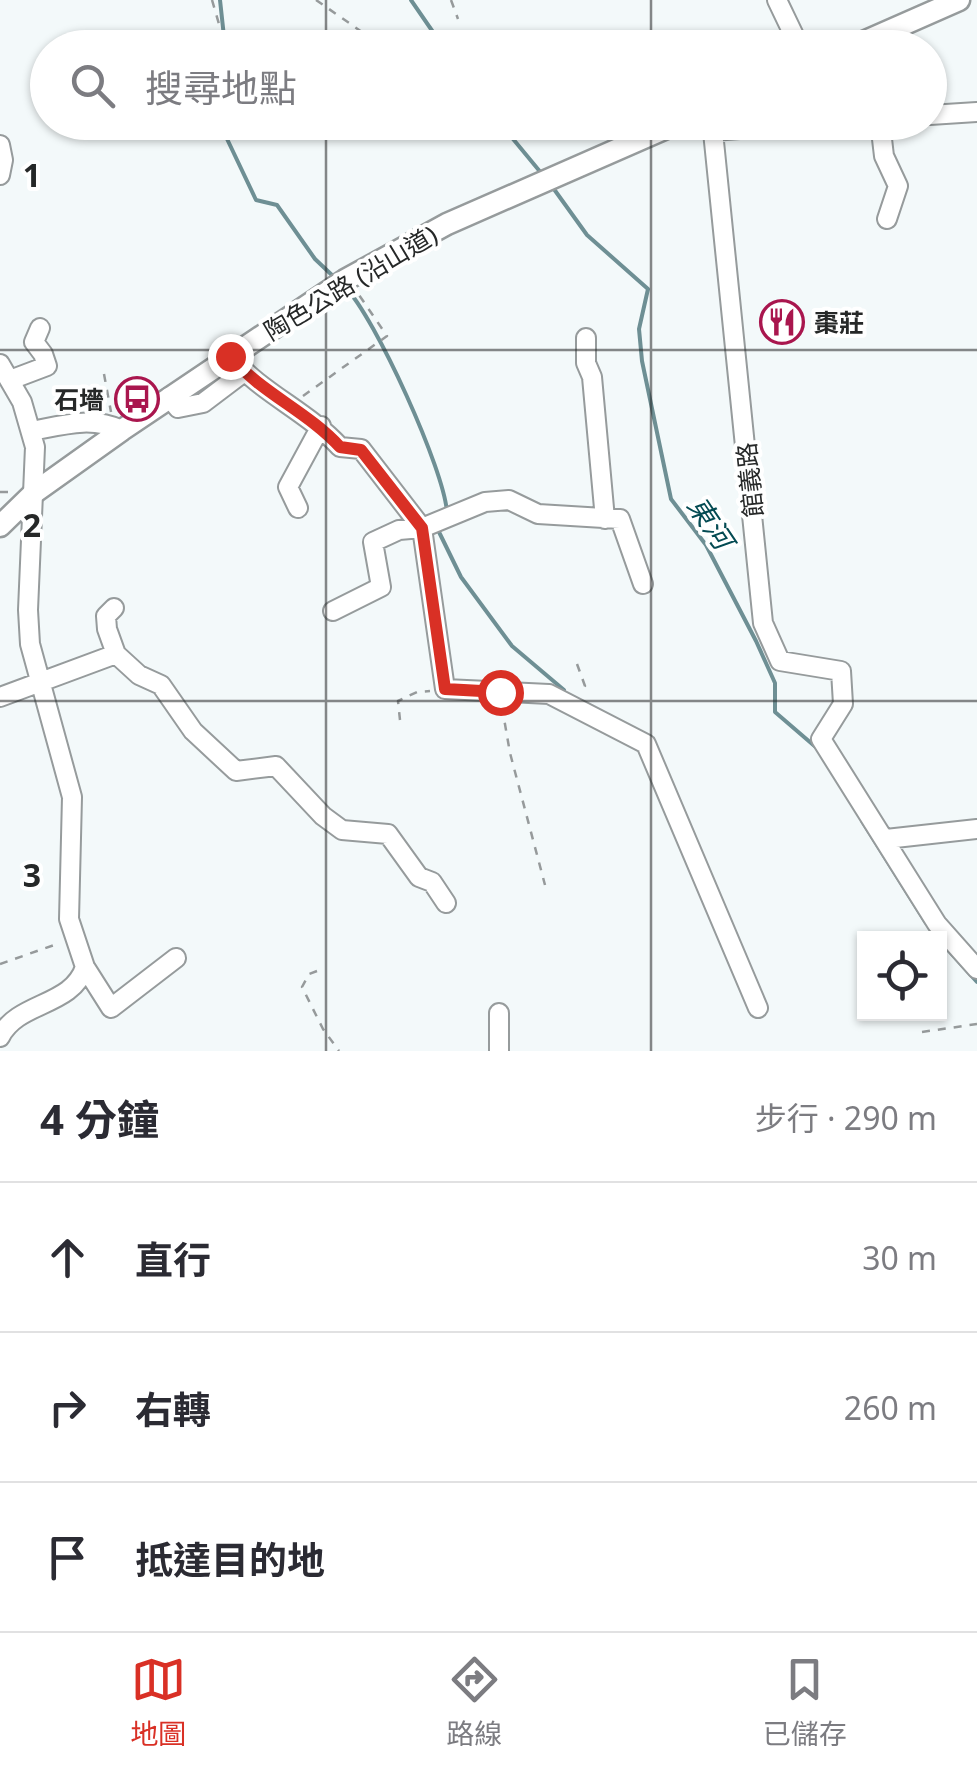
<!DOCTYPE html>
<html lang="zh-TW">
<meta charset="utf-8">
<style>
body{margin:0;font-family:"Noto Sans","Noto Sans TC",sans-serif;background:#f7f7f7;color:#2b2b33}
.controls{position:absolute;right:30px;bottom:30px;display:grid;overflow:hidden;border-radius:0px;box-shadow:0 2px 8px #0004}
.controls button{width:90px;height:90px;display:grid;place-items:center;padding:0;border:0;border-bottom:2px solid #e1e1e2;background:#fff;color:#2b2b33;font:50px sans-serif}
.stop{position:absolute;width:30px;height:30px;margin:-22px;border:8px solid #d93025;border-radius:50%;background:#fff}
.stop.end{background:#d93025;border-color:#fff;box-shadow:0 2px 10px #0008}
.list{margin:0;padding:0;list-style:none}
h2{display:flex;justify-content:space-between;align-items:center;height:130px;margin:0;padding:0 40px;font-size:42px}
h2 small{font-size:32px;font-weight:400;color:#7c7c81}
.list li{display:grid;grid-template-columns:65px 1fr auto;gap:30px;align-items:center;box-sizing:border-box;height:150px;padding:0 40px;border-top:2px solid #e1e1e2}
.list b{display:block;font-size:38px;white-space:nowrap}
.list em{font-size:32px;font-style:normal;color:#7c7c81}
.icon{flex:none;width:55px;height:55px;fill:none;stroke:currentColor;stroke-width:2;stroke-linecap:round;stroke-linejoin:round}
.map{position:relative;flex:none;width:977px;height:1051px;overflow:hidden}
.search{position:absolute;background:#fff;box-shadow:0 2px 8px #0004;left:30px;right:30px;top:30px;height:110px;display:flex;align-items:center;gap:25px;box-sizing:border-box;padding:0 35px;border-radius:55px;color:#7c7c81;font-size:38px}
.sheet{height:580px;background:#fff}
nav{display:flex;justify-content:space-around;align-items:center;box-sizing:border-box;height:140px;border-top:2px solid #e1e1e2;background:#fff;font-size:28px;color:#7c7c81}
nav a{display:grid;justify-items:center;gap:5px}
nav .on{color:#d93025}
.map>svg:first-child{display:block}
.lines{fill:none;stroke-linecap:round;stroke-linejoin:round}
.stream{stroke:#6e8f94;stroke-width:4}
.minor-casing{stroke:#969b9c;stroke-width:22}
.major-casing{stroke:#969b9c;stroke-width:25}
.path{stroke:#969a9b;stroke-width:2.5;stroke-dasharray:8 8;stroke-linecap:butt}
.minor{stroke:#fff;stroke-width:18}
.major{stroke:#fff;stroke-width:20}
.route{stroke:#d93025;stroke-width:12}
.grid{fill:none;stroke:#262828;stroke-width:2.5;stroke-opacity:0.55}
.labels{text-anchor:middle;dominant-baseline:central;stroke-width:8;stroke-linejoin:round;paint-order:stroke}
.street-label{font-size:25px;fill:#262828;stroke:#fff}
.poi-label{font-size:25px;font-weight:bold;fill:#262828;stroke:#fff;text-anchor:start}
.water-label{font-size:28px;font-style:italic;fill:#044b53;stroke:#fff}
.grid-label{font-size:32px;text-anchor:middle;font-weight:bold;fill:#262828;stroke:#fff;stroke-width:8;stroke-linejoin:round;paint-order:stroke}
</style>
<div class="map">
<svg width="977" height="1051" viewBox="0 0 977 1051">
<rect width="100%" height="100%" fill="#f3f9fa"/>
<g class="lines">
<path class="stream" d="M220,0L225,46L222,48
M411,0L444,48
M219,122L256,200L277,205L315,259L334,277
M499,122L542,174
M551,185L587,235L648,289L639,329L642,361L671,499L706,545L756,641L775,683V712L818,749
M345,287C375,317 445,471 447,513
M442,526L439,532L461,577L512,646L564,690
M862,821L926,923
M940,941L977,982"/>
<g class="minor-casing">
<path id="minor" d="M777,0L800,48
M692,47L702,48
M930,115L977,112
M712,122L763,623L780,661L841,671L843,704L821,739L937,924L977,969
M880,122L884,156L898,186L887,219
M713,131L837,122
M0,145L3,160L0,175
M586,338V363L592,377L605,519
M230,356C261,393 307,411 340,447L361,449L422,528L445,689L549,694L646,744L758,1008
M0,364L22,402L35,447L28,610L30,644L72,797L69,919L85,967C72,1007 18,1001 0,1037
M10,380L47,366L43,354L34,342L40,328
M169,397L178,408L203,403L244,372
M32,431C63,425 91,416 122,430
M298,508L288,487L321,426
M114,608L106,616L107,629L116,654
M333,611L381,587L373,542L399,530L422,528L485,502L509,500L538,514L620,519L643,584
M0,697L116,654L139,675L161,685L193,731L236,771L276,766L323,816L342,830L388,834L419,877L432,882L446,903
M886,839L977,829
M85,967L111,1008L176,958
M499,1013V1051"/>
</g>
<g class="major-casing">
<path id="major" d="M850,48L959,0
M0,526L35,492L122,430L345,280L447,224L680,122"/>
</g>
<path class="path" d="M212,0L226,48
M316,0L385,48
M451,0L458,19
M104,374L111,412
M303,396L387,336L357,292
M0,492H13
M577,664L585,686L581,692
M502,707L510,753L545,885
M400,720L398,701L417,692L430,691
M0,964L60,943
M317,971L309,974L302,987L323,1029L339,1051
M922,1032L977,1024"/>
<use href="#minor" class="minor"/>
<use href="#major" class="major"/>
</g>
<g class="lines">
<path class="route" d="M230,356C261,393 307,411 340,447L361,450L422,528L445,689L500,692"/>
</g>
<path class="grid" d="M326,0V48M651,0V48M326,122V1051M651,122V1051M0,350H977M0,701H977"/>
<defs>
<g id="restaurant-ring" transform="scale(2.25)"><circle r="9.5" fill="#fff" stroke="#a9164e" stroke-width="1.5"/><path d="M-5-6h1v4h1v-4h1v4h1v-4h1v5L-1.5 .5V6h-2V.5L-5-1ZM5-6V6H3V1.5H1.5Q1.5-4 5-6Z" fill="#a9164e"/></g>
<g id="bus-ring" transform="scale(2.25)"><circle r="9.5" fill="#fff" stroke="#a9164e" stroke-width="1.5"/><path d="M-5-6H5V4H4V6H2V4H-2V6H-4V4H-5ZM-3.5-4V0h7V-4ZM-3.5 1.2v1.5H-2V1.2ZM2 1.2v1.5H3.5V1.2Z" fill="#a9164e"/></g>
</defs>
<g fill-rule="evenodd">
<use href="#restaurant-ring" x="782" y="322"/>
<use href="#bus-ring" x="137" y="399"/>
</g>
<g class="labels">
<g class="street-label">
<text transform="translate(350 282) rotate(-31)">陶色公路 (沿山道)</text>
<text transform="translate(749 480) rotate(-96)">館義路</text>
</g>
<g class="poi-label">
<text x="814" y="322">棗莊</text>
<text x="104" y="399" text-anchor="end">石墻</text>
</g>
<g class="water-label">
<text transform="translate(711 522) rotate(56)">東河</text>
</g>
</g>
<g class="grid-label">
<text x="32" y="187">1</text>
<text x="32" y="537">2</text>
<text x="32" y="887">3</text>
</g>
</svg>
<div class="controls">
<button><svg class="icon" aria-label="locate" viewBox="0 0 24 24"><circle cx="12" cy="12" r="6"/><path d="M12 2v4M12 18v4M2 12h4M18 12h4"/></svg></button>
</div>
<div class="stop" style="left:500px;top:692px"></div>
<div class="stop end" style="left:230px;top:356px"></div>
<div class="search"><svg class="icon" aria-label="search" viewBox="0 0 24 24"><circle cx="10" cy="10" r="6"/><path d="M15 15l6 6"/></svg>搜尋地點</div>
</div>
<section class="sheet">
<h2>4 分鐘<small>步行 · 290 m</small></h2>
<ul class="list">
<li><svg class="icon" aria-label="ahead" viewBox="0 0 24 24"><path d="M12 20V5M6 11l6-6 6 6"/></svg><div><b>直行</b></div><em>30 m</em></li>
<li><svg class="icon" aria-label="right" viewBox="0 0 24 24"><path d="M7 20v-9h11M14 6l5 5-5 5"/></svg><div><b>右轉</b></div><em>260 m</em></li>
<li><svg class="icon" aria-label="arrive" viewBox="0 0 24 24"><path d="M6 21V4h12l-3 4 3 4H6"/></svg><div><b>抵達目的地</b></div></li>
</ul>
</section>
<nav>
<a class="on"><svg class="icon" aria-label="map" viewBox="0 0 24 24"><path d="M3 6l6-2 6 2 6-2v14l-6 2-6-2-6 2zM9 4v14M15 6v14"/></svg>地圖</a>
<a><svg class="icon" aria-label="directions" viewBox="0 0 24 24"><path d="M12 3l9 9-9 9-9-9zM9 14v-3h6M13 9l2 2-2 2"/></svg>路線</a>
<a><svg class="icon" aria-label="saved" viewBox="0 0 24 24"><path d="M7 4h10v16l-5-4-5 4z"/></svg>已儲存</a>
</nav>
